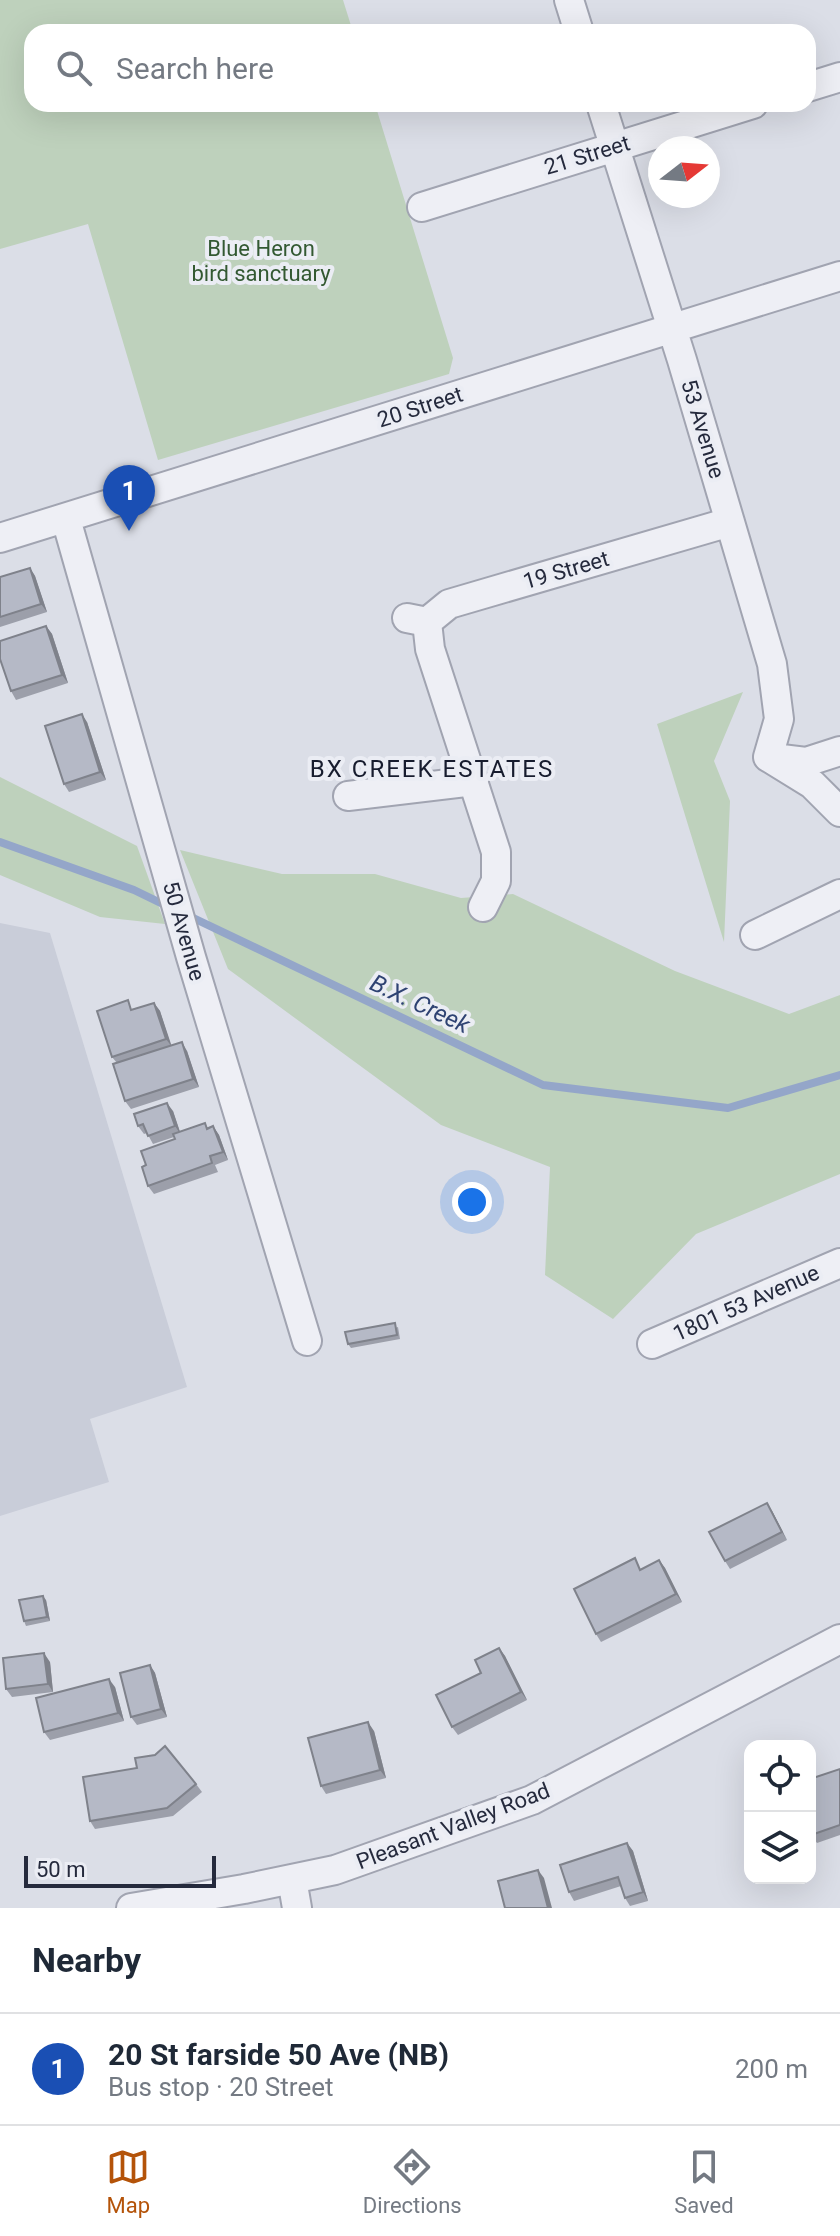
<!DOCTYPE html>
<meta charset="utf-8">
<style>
body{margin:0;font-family:Roboto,sans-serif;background:#f6f6f7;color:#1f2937}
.controls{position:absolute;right:24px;bottom:24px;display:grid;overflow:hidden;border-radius:16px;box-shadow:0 8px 32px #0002}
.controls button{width:72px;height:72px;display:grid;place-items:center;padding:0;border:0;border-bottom:2px solid #e0e1e3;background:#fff;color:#1f2937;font:40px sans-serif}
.compass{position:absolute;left:648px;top:136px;width:72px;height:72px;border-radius:50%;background:#fff;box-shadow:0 8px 32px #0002;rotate:73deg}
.scale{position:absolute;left:24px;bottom:20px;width:192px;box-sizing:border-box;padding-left:8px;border:4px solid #252a3d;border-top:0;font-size:22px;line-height:28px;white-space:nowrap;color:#252a3d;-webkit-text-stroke:6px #ebedf4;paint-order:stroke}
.you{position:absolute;left:472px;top:1202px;width:28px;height:28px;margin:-20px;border:6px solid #fff;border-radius:50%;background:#1a73e8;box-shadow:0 0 0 12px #1a73e833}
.badge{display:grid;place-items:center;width:52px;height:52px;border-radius:50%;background:#b45309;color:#fff;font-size:26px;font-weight:700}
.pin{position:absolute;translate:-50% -66px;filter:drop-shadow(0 2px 4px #0008)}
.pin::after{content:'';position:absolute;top:42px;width:28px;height:24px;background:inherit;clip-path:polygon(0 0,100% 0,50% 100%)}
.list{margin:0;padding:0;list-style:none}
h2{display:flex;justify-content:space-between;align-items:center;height:104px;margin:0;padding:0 32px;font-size:34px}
h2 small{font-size:26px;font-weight:400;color:#747a83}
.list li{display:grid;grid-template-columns:52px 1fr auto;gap:24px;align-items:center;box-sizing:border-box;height:112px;padding:0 32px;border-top:2px solid #e0e1e3}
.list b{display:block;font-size:30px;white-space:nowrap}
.list p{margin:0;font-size:26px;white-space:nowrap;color:#747a83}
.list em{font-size:26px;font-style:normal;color:#747a83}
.icon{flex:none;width:44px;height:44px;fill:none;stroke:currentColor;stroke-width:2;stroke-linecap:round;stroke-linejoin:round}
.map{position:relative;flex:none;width:840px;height:1908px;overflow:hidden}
.search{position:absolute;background:#fff;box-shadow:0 8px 32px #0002;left:24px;right:24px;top:24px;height:88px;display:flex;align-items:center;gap:20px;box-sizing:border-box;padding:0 28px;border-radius:24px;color:#747a83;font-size:30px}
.sheet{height:216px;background:#fff}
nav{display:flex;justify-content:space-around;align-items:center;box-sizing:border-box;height:112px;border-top:2px solid #e0e1e3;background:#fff;font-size:22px;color:#747a83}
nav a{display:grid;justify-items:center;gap:4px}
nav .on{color:#b45309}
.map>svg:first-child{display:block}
.built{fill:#c9cdd9}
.green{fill:#bed1bc}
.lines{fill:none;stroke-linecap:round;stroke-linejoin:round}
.stream{stroke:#94a6c9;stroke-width:8}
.minor-casing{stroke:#a1a4b1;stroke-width:32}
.minor{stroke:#eeeff5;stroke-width:28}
.wall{fill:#9c9faa}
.shaded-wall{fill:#7f828b}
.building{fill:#b5b9c6;stroke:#7f828b;stroke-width:2}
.labels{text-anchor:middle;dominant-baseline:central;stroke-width:8;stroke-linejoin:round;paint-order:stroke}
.street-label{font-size:22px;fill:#252a3d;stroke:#ebedf4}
.park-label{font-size:22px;fill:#335932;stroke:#ebedf4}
.neighbourhood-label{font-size:24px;letter-spacing:2px;fill:#171c2e;stroke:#ebedf4}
.water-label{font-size:24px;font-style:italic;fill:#2e4272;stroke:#ebedf4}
</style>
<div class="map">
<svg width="840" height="1908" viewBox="0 0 840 1908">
<rect width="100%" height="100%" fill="#dbdee7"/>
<path class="built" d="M0,923L50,933L187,1387L90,1419L109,1482L0,1516Z"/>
<path class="green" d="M0,0H343L353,32H32V104H375L453,358L449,374L158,460L88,224L0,249Z
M743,692L714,761L730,801L724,942L657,724Z
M0,777L137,846L165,924L100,917L0,875Z
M180,850L282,874H375L461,898L513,894L675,971L789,1014L840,995V1174L696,1234L613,1319L545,1275L550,1167L441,1125L228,969Z"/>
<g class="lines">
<path class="stream" d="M0,842L134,890L171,908
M187,915L543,1085L728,1108L840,1075"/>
<g class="minor-casing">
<path id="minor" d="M569,0L579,32
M808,87L840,77
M601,104L682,360L772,664L779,719L768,757
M422,207L753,104
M66,519L191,957L307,1341
M0,538L840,276
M407,618L427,622L449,604L730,522
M427,622L430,649L496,852V881L483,907
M768,757L812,784L840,812
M773,758L806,762L840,751
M348,796L474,781
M755,935L840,894
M652,1344L840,1263
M292,1879L297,1908
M131,1908L244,1889L335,1870L532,1800L840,1639"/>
</g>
<use href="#minor" class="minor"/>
</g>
<path class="wall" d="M30,568L35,576L47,612L0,627V577Z
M46,626L52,634L68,683L16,700L11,691Z
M87,722L106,780L69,792L64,784Z
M154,1003L160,1011L171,1046L187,1051L199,1087L131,1109L125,1101L117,1063L112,1057L134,1009Z
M173,1111L180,1132L213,1126L219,1135L228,1160L215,1165L218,1172L154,1194L148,1186L146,1165L175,1139L174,1137L153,1144L147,1133L144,1134L138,1126Z
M398,1327L400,1339L351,1348L348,1344Z
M772,1511L787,1540L730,1569L725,1561Z
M659,1560L665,1568L682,1602L601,1642L596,1634L642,1569Z
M46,1600L50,1621L26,1626L24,1621Z
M499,1648L505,1656L527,1700L458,1735L452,1727L481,1673Z
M50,1662L53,1692L12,1697L6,1689Z
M150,1665L155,1673L167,1717L137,1725L131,1717Z
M115,1687L124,1721L50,1740L44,1732Z
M374,1731L386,1778L326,1794L321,1786Z
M155,1755L196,1784L202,1792L173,1816L95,1829L90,1821L137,1768Z
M840,1769V1835L817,1843L811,1835Z
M627,1843L633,1851L648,1901L630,1906L625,1898L621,1886L574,1901L569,1892Z"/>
<path class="shaded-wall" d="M30,568L35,576L47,612L41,604Z
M46,626L52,634L68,683L62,675Z
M82,714L87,722L106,780L100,772Z
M154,1003L160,1011L172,1047L166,1039Z
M182,1042L187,1051L199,1087L193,1079Z
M167,1103L173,1111L181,1135L175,1126Z
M213,1126L219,1135L228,1160L223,1152Z
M767,1503L772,1511L787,1540L782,1532Z
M659,1560L665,1568L682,1602L676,1594Z
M43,1596L46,1600L50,1621L47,1617Z
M499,1648L505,1656L527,1700L521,1692Z
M44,1653L50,1662L53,1692L48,1684Z
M150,1665L155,1673L167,1717L161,1709Z
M109,1679L115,1687L124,1721L118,1713Z
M368,1722L374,1731L386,1778L380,1770Z
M627,1843L633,1851L648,1901L643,1892Z
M538,1870L544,1878L552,1908H548Z"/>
<path class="building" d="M30,568L41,604L0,617V577Z
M46,626L62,675L11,691L0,659V641Z
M82,714L100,772L64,784L45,726Z
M128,1000L131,1010L154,1003L166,1039L112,1057L97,1011Z
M182,1042L193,1079L125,1101L113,1064Z
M167,1103L175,1126L148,1136L143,1124L138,1126L134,1114Z
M205,1123L207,1129L213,1126L223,1152L210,1156L212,1163L148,1186L142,1167L146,1165L141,1151L175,1139L173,1134Z
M395,1323L397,1335L348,1344L345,1332Z
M767,1503L782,1532L725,1561L709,1532Z
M635,1558L640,1570L659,1560L676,1594L596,1634L574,1589Z
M43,1596L47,1617L24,1621L19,1600Z
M499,1648L521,1692L452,1727L436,1695L481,1673L475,1660Z
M44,1653L48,1684L6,1689L3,1658Z
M150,1665L161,1709L131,1717L120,1673Z
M109,1679L118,1713L44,1732L36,1698Z
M368,1722L380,1770L321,1786L308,1738Z
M165,1746L196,1784L167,1808L90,1821L83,1777L137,1768L135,1758L155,1755Z
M840,1769V1825L811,1835L810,1779Z
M627,1843L643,1892L625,1898L618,1877L569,1892L560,1865Z
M538,1870L548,1908H505L498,1881Z"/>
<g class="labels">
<g class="street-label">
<text transform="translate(587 155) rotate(-17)">21 Street</text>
<text transform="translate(420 407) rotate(-18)">20 Street</text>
<text transform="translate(703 429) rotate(73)">53 Avenue</text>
<text transform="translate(566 570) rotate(-16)">19 Street</text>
<text transform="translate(184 931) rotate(74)">50 Avenue</text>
<text transform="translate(746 1303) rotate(-24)">1801 53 Avenue</text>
<text transform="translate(453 1826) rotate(-21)">Pleasant Valley Road</text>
</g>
<g class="park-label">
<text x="261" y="248">Blue Heron<tspan x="261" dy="25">bird sanctuary</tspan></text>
</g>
<g class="neighbourhood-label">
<text x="432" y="769">BX CREEK ESTATES</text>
</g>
<g class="water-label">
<text transform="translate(420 1004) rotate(25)">B.X. Creek</text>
</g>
</g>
</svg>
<div class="controls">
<button><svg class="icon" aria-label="locate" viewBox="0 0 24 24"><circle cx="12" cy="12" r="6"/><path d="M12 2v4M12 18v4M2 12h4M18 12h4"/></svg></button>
<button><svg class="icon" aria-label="layers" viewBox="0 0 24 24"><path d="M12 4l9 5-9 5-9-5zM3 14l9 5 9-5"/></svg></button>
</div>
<svg class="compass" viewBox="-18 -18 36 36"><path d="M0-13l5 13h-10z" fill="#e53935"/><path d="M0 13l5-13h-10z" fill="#747a83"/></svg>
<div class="scale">50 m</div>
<div class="you"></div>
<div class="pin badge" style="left:129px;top:531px;background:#1a4fb4">1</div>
<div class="search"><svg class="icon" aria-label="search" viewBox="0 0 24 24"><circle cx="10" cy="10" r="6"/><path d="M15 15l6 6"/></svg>Search here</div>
</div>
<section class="sheet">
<h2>Nearby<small></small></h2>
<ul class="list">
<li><span class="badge" style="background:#1a4fb4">1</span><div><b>20 St farside 50 Ave (NB)</b><p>Bus stop · 20 Street</p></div><em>200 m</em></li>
</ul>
</section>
<nav>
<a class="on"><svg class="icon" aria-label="map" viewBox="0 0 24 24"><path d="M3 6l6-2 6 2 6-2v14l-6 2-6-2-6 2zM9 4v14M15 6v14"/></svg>Map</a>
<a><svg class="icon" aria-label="directions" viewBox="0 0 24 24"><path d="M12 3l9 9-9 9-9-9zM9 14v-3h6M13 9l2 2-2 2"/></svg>Directions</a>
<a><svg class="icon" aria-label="saved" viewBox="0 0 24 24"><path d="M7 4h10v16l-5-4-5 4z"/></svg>Saved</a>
</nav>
